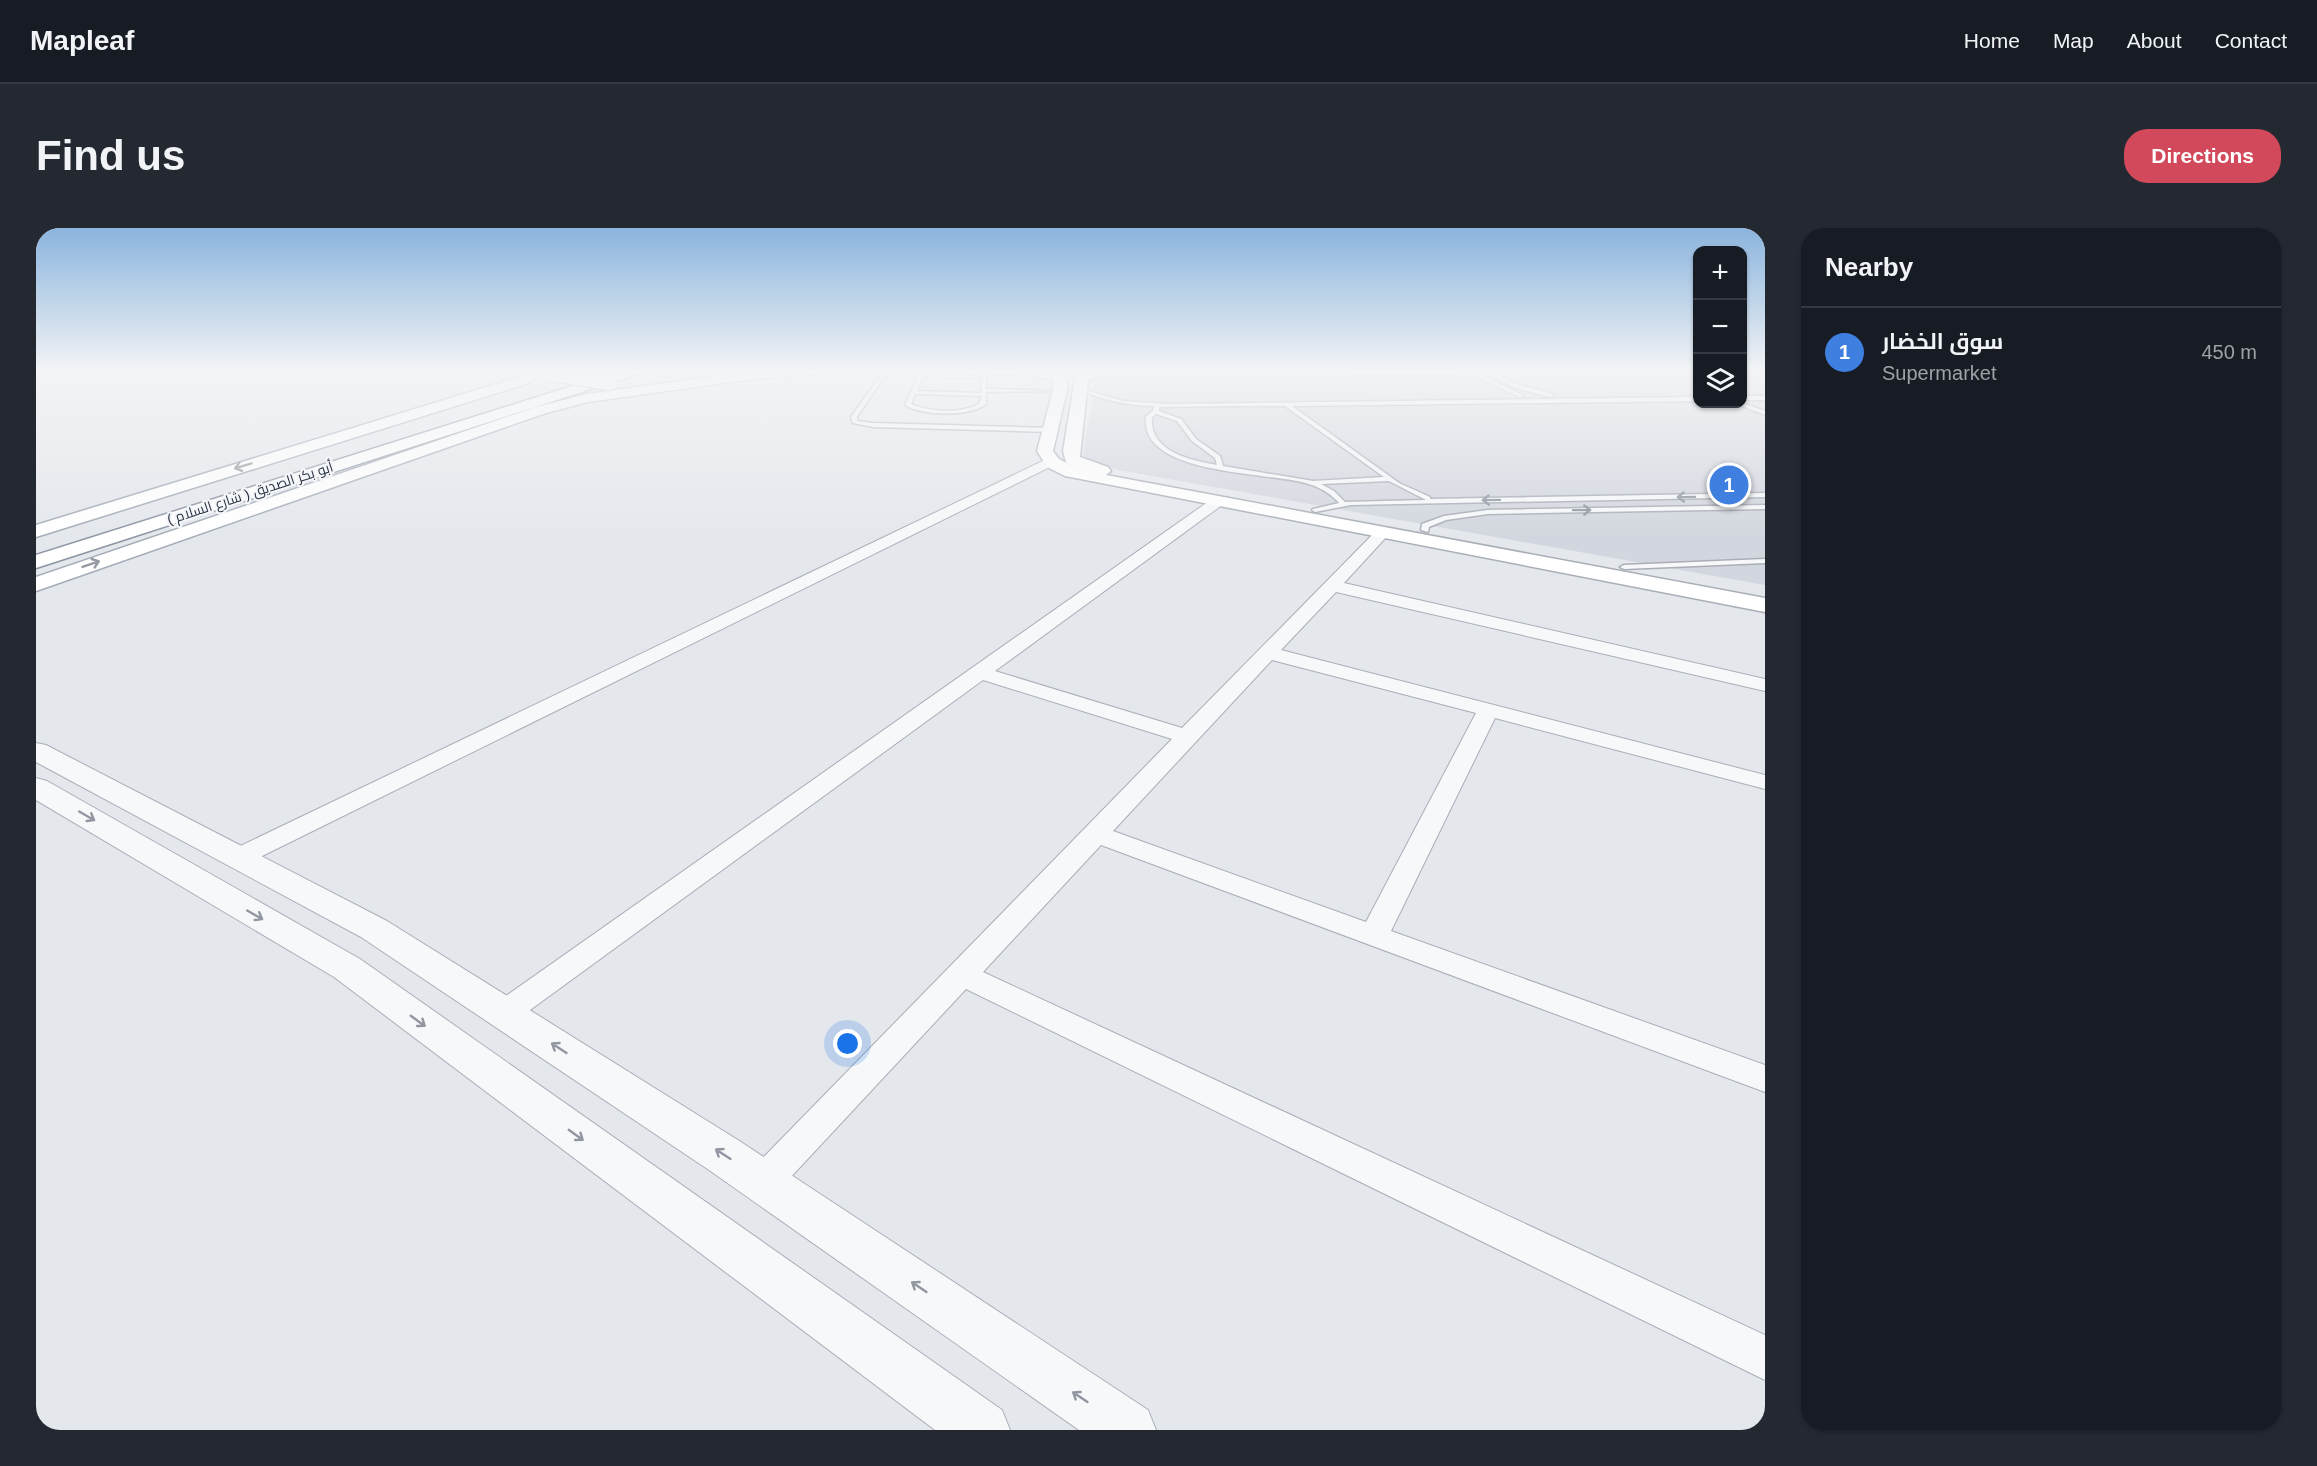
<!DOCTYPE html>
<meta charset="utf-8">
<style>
body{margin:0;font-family:Arial,Cairo,sans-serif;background:#242831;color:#f1f3f6}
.controls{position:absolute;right:18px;top:18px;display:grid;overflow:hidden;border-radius:12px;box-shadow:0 2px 4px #0004}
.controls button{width:54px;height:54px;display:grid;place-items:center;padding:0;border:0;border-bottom:2px solid #363941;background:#171b24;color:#f1f3f6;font:30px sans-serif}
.you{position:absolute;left:812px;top:816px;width:21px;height:21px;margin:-15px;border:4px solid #fff;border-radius:50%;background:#1a73e8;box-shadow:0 0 0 9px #1a73e833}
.badge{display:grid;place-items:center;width:39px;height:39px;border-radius:50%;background:#d1495b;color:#fff;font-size:20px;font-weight:700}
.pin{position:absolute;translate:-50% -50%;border:3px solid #fff;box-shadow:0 2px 6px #0006}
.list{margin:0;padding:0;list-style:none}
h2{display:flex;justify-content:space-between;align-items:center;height:78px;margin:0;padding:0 24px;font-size:26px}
h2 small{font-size:20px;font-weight:400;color:#9ea1a6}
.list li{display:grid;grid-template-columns:39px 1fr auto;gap:18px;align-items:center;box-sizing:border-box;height:90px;padding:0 24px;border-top:2px solid #363941}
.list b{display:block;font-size:22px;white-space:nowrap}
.list p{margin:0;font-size:20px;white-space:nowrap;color:#9ea1a6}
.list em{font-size:20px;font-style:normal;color:#9ea1a6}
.icon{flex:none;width:33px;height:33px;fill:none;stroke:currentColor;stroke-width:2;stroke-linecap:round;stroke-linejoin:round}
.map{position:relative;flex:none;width:1729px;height:1202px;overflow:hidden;border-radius:24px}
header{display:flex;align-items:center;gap:36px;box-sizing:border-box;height:84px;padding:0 30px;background:#171b24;border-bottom:2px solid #363941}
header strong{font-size:28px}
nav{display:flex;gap:33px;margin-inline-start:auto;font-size:21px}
.intro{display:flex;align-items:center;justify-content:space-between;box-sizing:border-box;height:144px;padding:0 36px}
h1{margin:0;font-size:42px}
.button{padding:15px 27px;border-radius:24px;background:#d1495b;color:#fff;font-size:21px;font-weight:700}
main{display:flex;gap:36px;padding:0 36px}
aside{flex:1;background:#171b24;border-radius:24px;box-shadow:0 2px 4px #0004}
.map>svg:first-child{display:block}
.built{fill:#d2d6de}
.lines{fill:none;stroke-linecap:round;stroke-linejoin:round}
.service-casing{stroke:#a9aeb7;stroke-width:3}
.minor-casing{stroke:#a9aeb7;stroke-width:2}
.tertiary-casing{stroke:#a9aeb7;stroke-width:2}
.secondary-casing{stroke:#a9aeb7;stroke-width:3}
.primary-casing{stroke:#a3abb8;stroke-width:3}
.motorway-casing{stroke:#8b94a3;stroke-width:3}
.service{fill:#f7f8fa;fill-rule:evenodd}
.minor{fill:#f7f8fa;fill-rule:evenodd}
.tertiary{fill:#f7f8fa;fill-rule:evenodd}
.secondary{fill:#fff;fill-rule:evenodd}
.primary{fill:#fff;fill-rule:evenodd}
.motorway{fill:#fff;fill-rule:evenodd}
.primary-bridge-casing{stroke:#a3abb8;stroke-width:16;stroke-linecap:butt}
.primary-bridge{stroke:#fff;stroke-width:14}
.oneway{stroke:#959aa2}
.oneway2{stroke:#9196a0}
.labels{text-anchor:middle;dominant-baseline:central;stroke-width:4.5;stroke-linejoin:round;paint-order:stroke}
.far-street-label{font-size:14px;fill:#2b3445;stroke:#f4f6f9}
</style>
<header>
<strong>Mapleaf</strong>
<nav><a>Home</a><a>Map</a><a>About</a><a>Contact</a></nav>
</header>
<div class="intro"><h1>Find us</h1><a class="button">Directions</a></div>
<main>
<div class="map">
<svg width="1729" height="1202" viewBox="0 0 1729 1202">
<rect width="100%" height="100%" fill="#e4e7ec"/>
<path class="built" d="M1729,142V357L1083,242L1056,235L1047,226L1060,151L1661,143L1662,176H1706L1707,143Z"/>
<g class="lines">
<g class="service-casing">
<path id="service" d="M849,142H853L821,189V193L837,195L1014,200L1017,202L1014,204L837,199L817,195L815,189Z
M885,142H889L887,147L946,148L947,142H951L950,161L1026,163L950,164V176C934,189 886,188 869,177ZM886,149L946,150L945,165L881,163ZM879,166L945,168L944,175C928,186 893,184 875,176Z
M1417,142L1446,147L1488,168L1483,169L1442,149Z
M1452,142C1460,142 1466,150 1474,153C1488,160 1504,161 1518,167L1515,169C1493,164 1467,159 1452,142Z
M1043,160L1087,173L1132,176L1662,169V173L1256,178L1363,255L1394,269V271L1729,265V269L1315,277L1279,284L1276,282L1277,281L1303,275C1296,267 1287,261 1276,257C1239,243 1102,250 1110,188L1117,183L1118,178C1092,178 1068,172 1043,162ZM1200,178H1249L1348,249L1277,253L1187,238L1184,228L1160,211L1145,191L1123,183V179ZM1120,186L1141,193L1156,213L1179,230L1181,237C1154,232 1113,224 1116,189ZM1353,253L1390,272L1309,274L1298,263L1285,256Z
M1706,168H1729V172H1706Z
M1706,175L1729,183V187L1701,176Z
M1729,277V281L1452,286L1410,292L1393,299L1392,304L1385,302L1386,296L1408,288L1452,282Z
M1729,331V335L1588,341L1584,339L1588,337Z"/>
</g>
<g class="minor-casing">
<path id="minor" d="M14,142H32L0,151V145Z
M1013,230L1018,231L1020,234L1018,237L212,635L203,637L194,635L190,629L194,623Z
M1181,270L1186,271L1188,274L1186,277L959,443L1146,500L1341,302L1346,300L1354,305L1308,355L1729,451V463L1300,364L1245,422L1729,547V561L1459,490L1355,703L1729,837V864L1065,617L947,744L1729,1107V1152L930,761L740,965L727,970L714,965L708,954L714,943L1136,511L947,452L479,793L468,797L457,793L452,785L457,777L1176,271ZM1236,432L1440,485L1330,694L1077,603Z"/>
</g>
<g class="tertiary-casing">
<path id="tertiary" d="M0,515L10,517L351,693L705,914L1112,1182L1120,1202H1043L673,942L325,709L0,534Z
M0,550L11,553L324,731L966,1182L974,1202H899L298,749L0,572Z"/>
</g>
<g class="secondary-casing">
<path id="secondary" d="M734,142H785L779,146L718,151L712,147L718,143Z
M899,142H1024L1022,146L1028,147L1032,158L1017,223L1023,231L1040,240L1030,235L1027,223L1039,150L1055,142H1426L1420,146L1062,149L1052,152L1044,229L1072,239L1075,243L1070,247L1729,370V384L1029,248L1011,239L1001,223L1018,158L1017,152L994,147L905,146Z"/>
</g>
<g class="primary-casing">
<path id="primary" d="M495,142L508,143L490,156L0,309V297L480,150Z
M722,142H741L740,145L718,151L552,174L510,185L0,363V349L500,179L551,166Z"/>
</g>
<g class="motorway-casing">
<path id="motorway" d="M587,142H606L605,145L0,340V327Z"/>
</g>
<use href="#service" class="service"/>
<use href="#minor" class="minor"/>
<use href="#tertiary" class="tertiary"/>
<use href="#secondary" class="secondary"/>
<use href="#primary" class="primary"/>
<use href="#motorway" class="motorway"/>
<g class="primary-bridge-casing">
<path id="primary-bridge" d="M513,146L574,155"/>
</g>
<use href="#primary-bridge" class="primary-bridge"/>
</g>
<defs><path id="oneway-shaft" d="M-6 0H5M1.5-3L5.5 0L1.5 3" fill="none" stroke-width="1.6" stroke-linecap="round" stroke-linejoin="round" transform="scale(1.5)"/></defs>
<g class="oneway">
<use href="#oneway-shaft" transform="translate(207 238) rotate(163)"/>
<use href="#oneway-shaft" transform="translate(55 336) rotate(-19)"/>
</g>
<g class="oneway2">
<use href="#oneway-shaft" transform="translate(1650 269) rotate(179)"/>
<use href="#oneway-shaft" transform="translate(1455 272) rotate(179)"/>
<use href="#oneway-shaft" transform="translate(1546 282) rotate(-1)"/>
<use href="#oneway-shaft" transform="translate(51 588) rotate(30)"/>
<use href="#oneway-shaft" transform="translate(219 687) rotate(30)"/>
<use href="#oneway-shaft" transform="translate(382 793) rotate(36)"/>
<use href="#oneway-shaft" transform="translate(523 820) rotate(-147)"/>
<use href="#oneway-shaft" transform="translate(540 907) rotate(36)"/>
<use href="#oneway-shaft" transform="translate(687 926) rotate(-147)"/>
<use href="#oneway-shaft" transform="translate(883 1059) rotate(-146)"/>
<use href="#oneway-shaft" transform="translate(1044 1169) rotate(-146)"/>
</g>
<linearGradient id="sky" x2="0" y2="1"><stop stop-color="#8bb4dd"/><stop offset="0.46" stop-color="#f3f4f6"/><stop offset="1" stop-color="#f3f4f6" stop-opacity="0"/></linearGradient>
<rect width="1729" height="310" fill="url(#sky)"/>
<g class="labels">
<g class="far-street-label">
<text transform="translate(214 265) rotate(-18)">( شارع السلام ) أبو بكر الصديق</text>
</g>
</g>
</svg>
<div class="controls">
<button>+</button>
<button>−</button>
<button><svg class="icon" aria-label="layers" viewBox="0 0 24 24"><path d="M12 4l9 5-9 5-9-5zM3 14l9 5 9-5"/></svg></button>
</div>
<div class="you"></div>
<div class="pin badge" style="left:1693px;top:257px;background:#3f7fe0">1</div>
</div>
<aside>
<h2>Nearby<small></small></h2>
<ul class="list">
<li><span class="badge" style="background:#3f7fe0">1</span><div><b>سوق الخضار</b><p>Supermarket</p></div><em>450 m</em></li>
</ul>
</aside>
</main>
